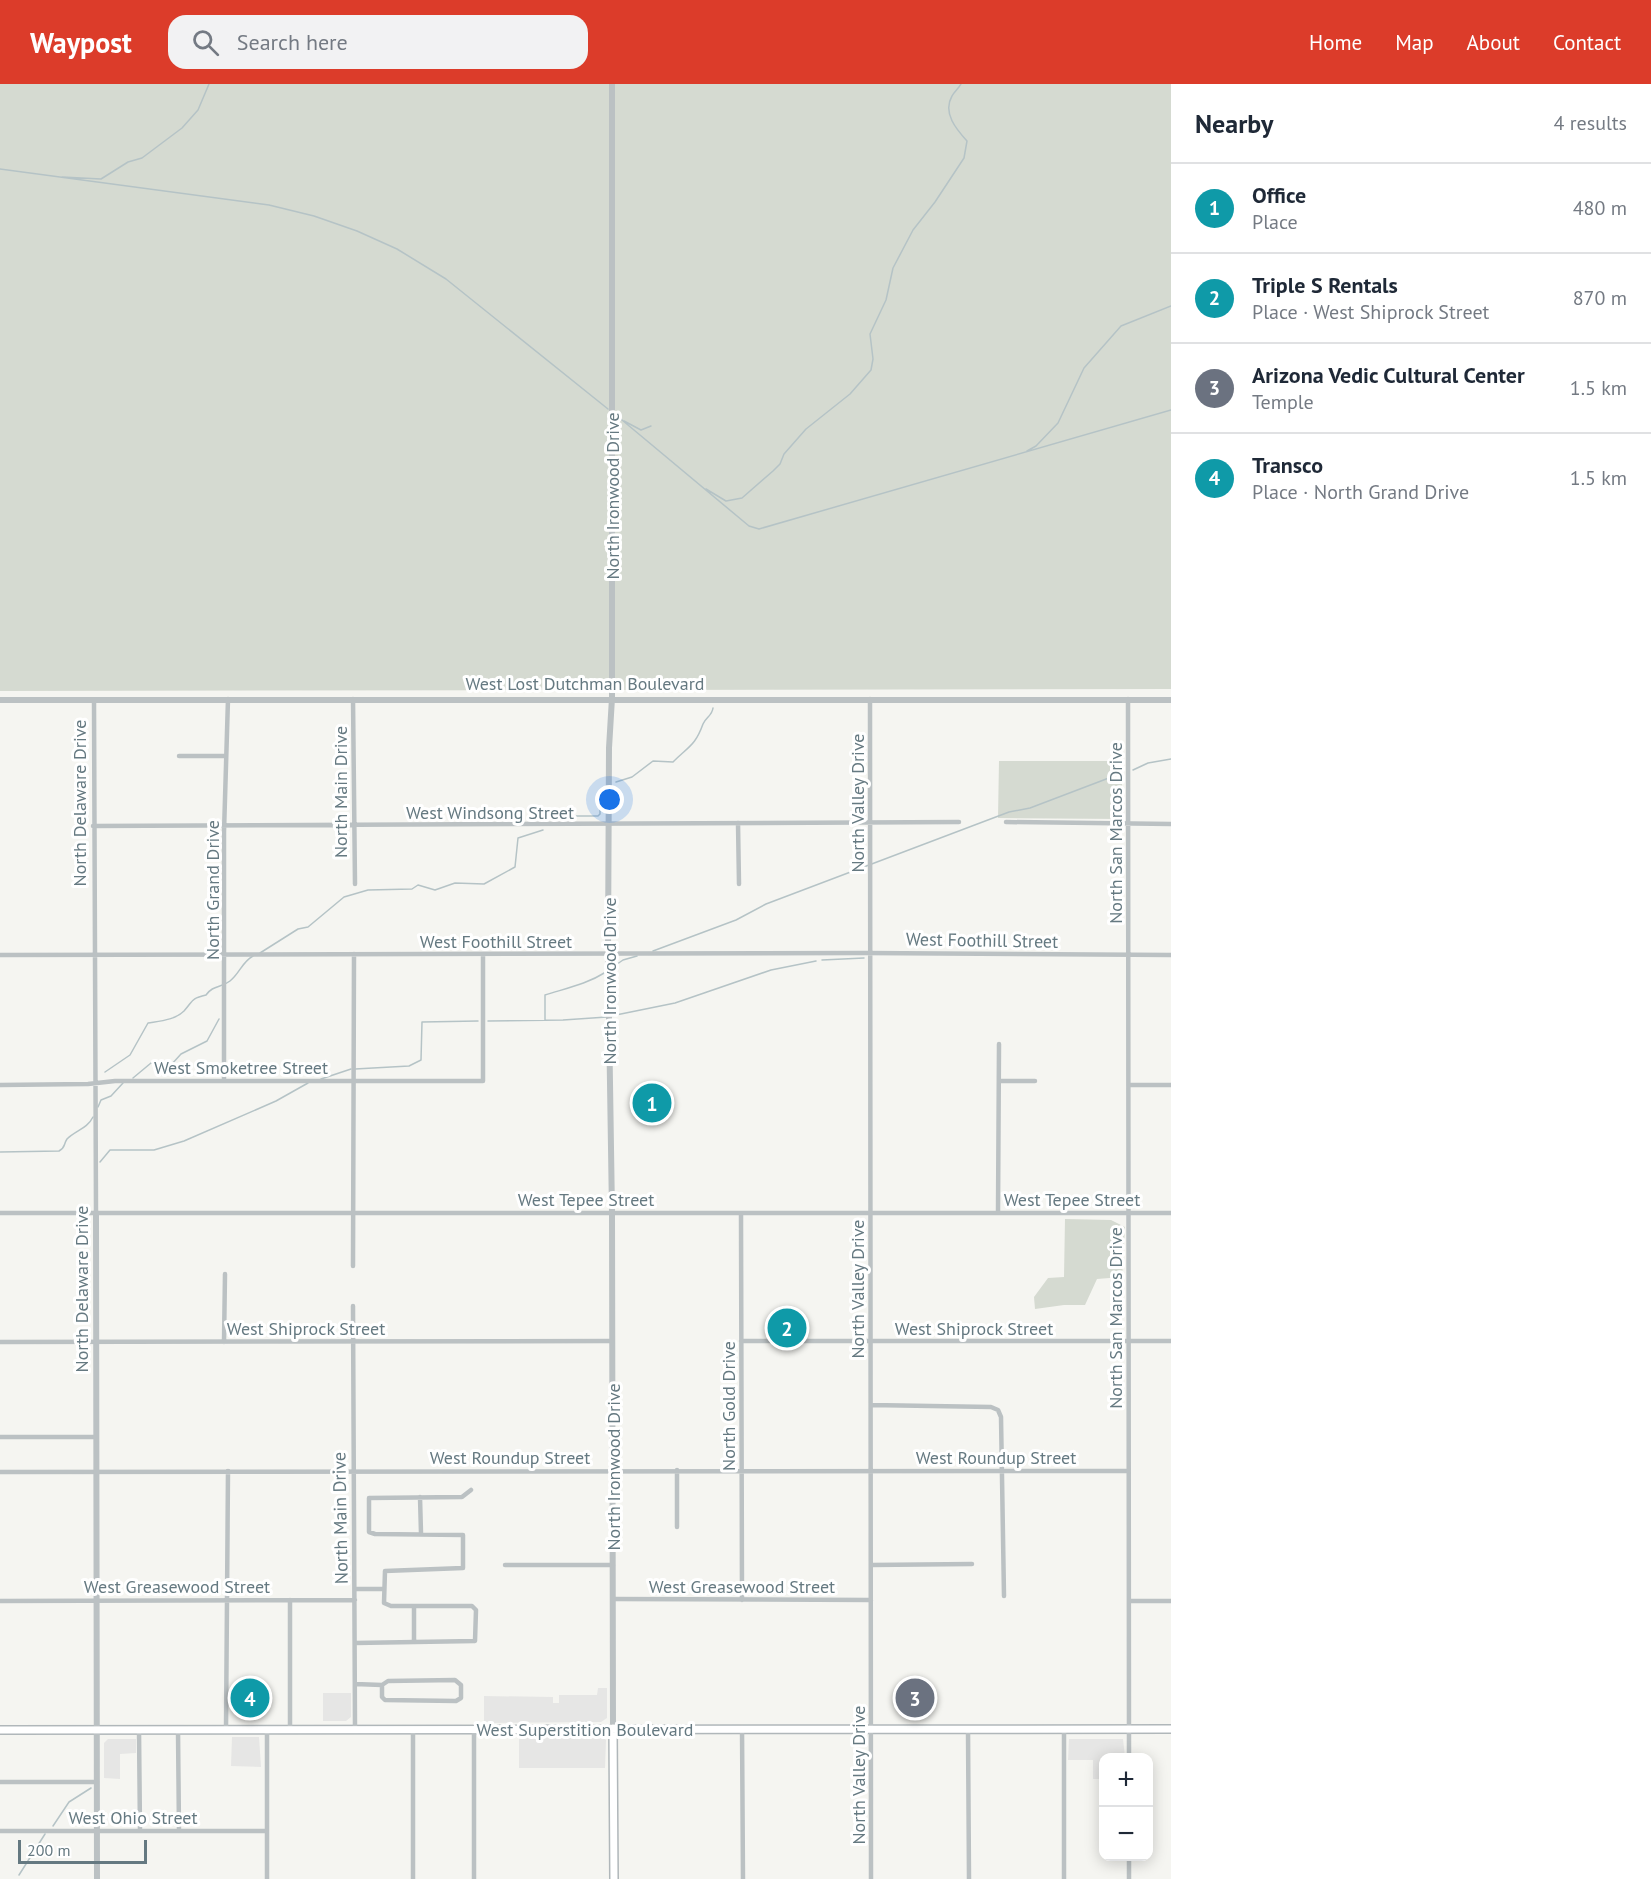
<!DOCTYPE html>
<meta charset="utf-8">
<style>
body{margin:0;font-family:"PT Sans",sans-serif;background:#f2f2f3;color:#1f2937}
.controls{position:absolute;right:18px;bottom:18px;display:grid;overflow:hidden;border-radius:12px;box-shadow:0 3px 15px #0003}
.controls button{width:54px;height:54px;display:grid;place-items:center;padding:0;border:0;border-bottom:2px solid #e0e1e3;background:#fff;color:#1f2937;font:30px sans-serif}
.scale{position:absolute;left:18px;bottom:15px;width:129px;box-sizing:border-box;padding-left:6px;border:3px solid #657981;border-top:0;font-size:16px;line-height:21px;white-space:nowrap;color:#657981;-webkit-text-stroke:4px #fff;paint-order:stroke}
.you{position:absolute;left:610px;top:716px;width:21px;height:21px;margin:-15px;border:4px solid #fff;border-radius:50%;background:#1a73e8;box-shadow:0 0 0 9px #1a73e833}
.badge{display:grid;place-items:center;width:39px;height:39px;border-radius:50%;background:#dc3c2a;color:#fff;font-size:20px;font-weight:700}
.pin{position:absolute;translate:-50% -50%;border:3px solid #fff;box-shadow:0 2px 6px #0006}
.list{margin:0;padding:0;list-style:none}
h2{display:flex;justify-content:space-between;align-items:center;height:78px;margin:0;padding:0 24px;font-size:26px}
h2 small{font-size:20px;font-weight:400;color:#747a83}
.list li{display:grid;grid-template-columns:39px 1fr auto;gap:18px;align-items:center;box-sizing:border-box;height:90px;padding:0 24px;border-top:2px solid #e0e1e3}
.list b{display:block;font-size:22px;white-space:nowrap}
.list p{margin:0;font-size:20px;white-space:nowrap;color:#747a83}
.list em{font-size:20px;font-style:normal;color:#747a83}
.icon{flex:none;width:33px;height:33px;fill:none;stroke:currentColor;stroke-width:2;stroke-linecap:round;stroke-linejoin:round}
.map{position:relative;flex:none;width:1171px;height:1795px;overflow:hidden}
header{display:flex;align-items:center;gap:36px;box-sizing:border-box;height:84px;padding:0 30px;background:#dc3c2a;color:#fff}
header strong{font-size:28px}
nav{display:flex;gap:33px;margin-inline-start:auto;font-size:21px}
.search{width:420px;height:54px;background:#f2f2f3;display:flex;align-items:center;gap:15px;box-sizing:border-box;padding:0 21px;border-radius:18px;color:#747a83;font-size:22px}
main{display:flex}
aside{flex:1;background:#fff}
.map>svg:first-child{display:block}
.built{fill:#e6e6e5}
.green{fill:#d5dad1}
.lines{fill:none;stroke-linecap:round;stroke-linejoin:round}
.stream{stroke:#b5c3c6;stroke-width:1.5}
.secondary-casing{stroke:#b0b7ba;stroke-width:10}
.minor{stroke:#bbc1c3;stroke-width:4.5}
.tertiary{stroke:#bbc1c3;stroke-width:6}
.secondary{stroke:#fff;stroke-width:7}
.labels{text-anchor:middle;dominant-baseline:central;stroke-width:6;stroke-linejoin:round;paint-order:stroke}
.street-label{font-size:18px;fill:#657981;stroke:#fff}
</style>
<header>
<strong>Waypost</strong>
<div class="search"><svg class="icon" aria-label="search" viewBox="0 0 24 24"><circle cx="10" cy="10" r="6"/><path d="M15 15l6 6"/></svg>Search here</div>
<nav><a>Home</a><a>Map</a><a>About</a><a>Contact</a></nav>
</header>
<main>
<div class="map">
<svg width="1171" height="1795" viewBox="0 0 1171 1795">
<rect width="100%" height="100%" fill="#f5f5f1"/>
<path class="built" d="M598,1604H607V1634L601,1638L484,1639V1612L553,1613V1619H559V1611H597Z
M323,1609H351V1633L346,1637H323Z
M602,1652L606,1656L605,1684H519V1653Z
M232,1653H259L261,1683L231,1682Z
M108,1655H136V1669L120,1670V1695L104,1694V1659Z
M1069,1655H1123L1125,1673L1104,1674L1103,1695H1093V1676H1068Z"/>
<path class="green" d="M0,0H1171V605L0,607Z
M999,677H1122V735L998,734Z
M1065,1135L1111,1136L1125,1143L1122,1193L1097,1195L1085,1221H1064L1035,1225L1034,1213L1048,1194L1064,1193Z"/>
<g class="lines">
<path class="stream" d="M0,85L269,121L314,132L357,147L397,165L446,195L608,325
M62,93L101,95L128,78L142,74L182,44L198,26L209,0
M616,331L749,442L759,445L1171,326
M624,337L641,346L651,342
M1027,367L1036,362L1058,339L1084,284L1121,242L1171,222
M706,405L726,417L742,414L773,387L780,380L784,370L806,345L850,310L871,286L873,275L870,250L886,216L893,184L913,146L935,118L964,74L967,57C957,46 942,29 952,12C954,8 959,4 961,0
M1133,686L1148,679L1171,675
M616,698L632,693L653,677L673,678C689,662 695,662 703,640C706,633 712,632 713,624
M551,735L553,732H598L600,730V708L604,704
M653,867L736,836L766,820L1009,728L1030,724L1122,689
M260,869L298,845L308,843L344,813L368,806L412,805L418,801L435,806L455,799L484,800L515,783L518,754L543,746
M822,876L864,874
M610,885L623,876L637,872
M611,932L675,919L771,886L816,877
M545,936V911C567,904 587,900 606,888
M488,937L563,936L607,933
M355,985L409,982L421,976L422,938L478,937
M105,988L130,971L148,939C160,937 175,936 184,927C194,916 190,915 206,911C213,901 221,904 230,897C240,889 242,878 253,872
M133,994L151,979L171,981L181,970L207,957L219,935
M321,995L351,985
M98,1023L101,1016L111,1012L123,999
M0,1068L59,1067C66,1063 63,1061 67,1055C76,1046 87,1045 93,1033
M100,1078L110,1066H154L184,1057L276,1017L308,999
M53,1742L69,1718L91,1704
M19,1791L45,1750"/>
<g class="secondary-casing">
<path id="secondary" d="M613,1644L614,1795
M0,1646L1171,1645"/>
</g>
<path class="minor" d="M353,615L355,800
M870,615L871,1795
M1128,615L1129,1674
M94,616L96,1129
M179,672H226
M1006,738L1171,740
M738,739L739,800
M93,742L959,738
M0,871L865,869L1171,871
M224,997V748L228,615
M999,997H1035
M0,1001L88,1000L115,997H483V870
M1129,1001H1171
M0,1129H1171
M741,1129L742,1516
M998,1129L999,960
M353,1182L354,870
M353,1222L355,1645
M741,1257H1171
M0,1258L612,1257
M224,1258L225,1190
M871,1321L991,1323L998,1326L1001,1333L1004,1512
M0,1353H96
M677,1386V1443
M0,1388L1128,1387
M420,1413L421,1449
M505,1481H613
M871,1481L972,1480
M355,1505H384
M613,1515L871,1516
M0,1517L355,1516
M1129,1517H1171
M414,1522V1558
M355,1559L475,1557L476,1526L472,1522H391L384,1519L385,1487L463,1484V1451L375,1450L369,1448V1414L462,1413L471,1406
M355,1600L382,1601V1613L385,1616L456,1617L461,1614V1601L455,1596L388,1597L382,1601
M742,1644L743,1795
M226,1645L228,1387
M267,1645V1795
M290,1645V1516
M413,1645V1795
M474,1645V1795
M968,1645L969,1795
M139,1646L140,1747
M178,1646L179,1747
M0,1698H97
M0,1747H267
M1064,1795V1645
M1129,1795V1772"/>
<path class="tertiary" d="M612,0V614L609,664L608,870L612,1128L613,1644
M0,616H1171
M96,1129L97,1795"/>
<use href="#secondary" class="secondary"/>
</g>
<g class="labels">
<g class="street-label">
<text transform="translate(612 412) rotate(-90)">North Ironwood Drive</text>
<text x="585" y="599">West Lost Dutchman Boulevard</text>
<text transform="translate(340 708) rotate(-90)">North Main Drive</text>
<text transform="translate(79 719) rotate(-90)">North Delaware Drive</text>
<text transform="translate(857 719) rotate(-90)">North Valley Drive</text>
<text x="490" y="728">West Windsong Street</text>
<text transform="translate(1115 749) rotate(-90)">North San Marcos Drive</text>
<text transform="translate(212 806) rotate(-90)">North Grand Drive</text>
<text transform="translate(982 856) rotate(1)">West Foothill Street</text>
<text x="496" y="857">West Foothill Street</text>
<text transform="translate(609 897) rotate(-90)">North Ironwood Drive</text>
<text x="241" y="983">West Smoketree Street</text>
<text x="586" y="1115">West Tepee Street</text>
<text x="1072" y="1115">West Tepee Street</text>
<text transform="translate(81 1205) rotate(-90)">North Delaware Drive</text>
<text transform="translate(857 1205) rotate(-90)">North Valley Drive</text>
<text transform="translate(1115 1234) rotate(-90)">North San Marcos Drive</text>
<text x="306" y="1244">West Shiprock Street</text>
<text x="974" y="1244">West Shiprock Street</text>
<text transform="translate(728 1322) rotate(-90)">North Gold Drive</text>
<text x="510" y="1373">West Roundup Street</text>
<text x="996" y="1373">West Roundup Street</text>
<text transform="translate(613 1383) rotate(-90)">North Ironwood Drive</text>
<text transform="translate(340 1434) rotate(-91)">North Main Drive</text>
<text x="177" y="1502">West Greasewood Street</text>
<text x="742" y="1502">West Greasewood Street</text>
<text x="585" y="1645">West Superstition Boulevard</text>
<text transform="translate(858 1691) rotate(-90)">North Valley Drive</text>
<text x="133" y="1733">West Ohio Street</text>
</g>
</g>
</svg>
<div class="controls">
<button>+</button>
<button>−</button>
</div>
<div class="scale">200 m</div>
<div class="you"></div>
<div class="pin badge" style="left:652px;top:1019px;background:#0f9aa8">1</div>
<div class="pin badge" style="left:787px;top:1244px;background:#0f9aa8">2</div>
<div class="pin badge" style="left:915px;top:1614px;background:#6b7280">3</div>
<div class="pin badge" style="left:250px;top:1614px;background:#0f9aa8">4</div>
</div>
<aside>
<h2>Nearby<small>4 results</small></h2>
<ul class="list">
<li><span class="badge" style="background:#0f9aa8">1</span><div><b>Office</b><p>Place</p></div><em>480 m</em></li>
<li><span class="badge" style="background:#0f9aa8">2</span><div><b>Triple S Rentals</b><p>Place · West Shiprock Street</p></div><em>870 m</em></li>
<li><span class="badge" style="background:#6b7280">3</span><div><b>Arizona Vedic Cultural Center</b><p>Temple</p></div><em>1.5 km</em></li>
<li><span class="badge" style="background:#0f9aa8">4</span><div><b>Transco</b><p>Place · North Grand Drive</p></div><em>1.5 km</em></li>
</ul>
</aside>
</main>
